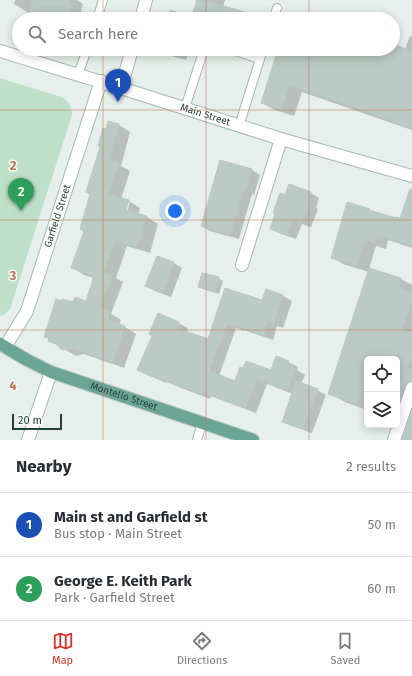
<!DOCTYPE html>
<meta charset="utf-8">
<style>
body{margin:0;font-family:"Fira Sans",sans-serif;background:#f2f2f3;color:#2b2b33}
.controls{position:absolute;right:12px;bottom:12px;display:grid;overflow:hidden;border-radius:6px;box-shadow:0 2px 10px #0003}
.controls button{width:36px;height:36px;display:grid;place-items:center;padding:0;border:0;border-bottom:1px solid #e1e1e2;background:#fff;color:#2b2b33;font:20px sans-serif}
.scale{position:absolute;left:12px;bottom:10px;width:50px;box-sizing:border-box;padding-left:4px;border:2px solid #24423a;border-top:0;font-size:11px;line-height:14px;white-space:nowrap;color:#24423a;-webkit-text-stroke:3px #f7fbf9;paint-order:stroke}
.you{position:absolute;left:175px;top:211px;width:14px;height:14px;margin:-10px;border:3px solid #fff;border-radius:50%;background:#1a73e8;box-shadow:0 0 0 6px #1a73e833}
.badge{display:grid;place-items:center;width:26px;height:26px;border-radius:50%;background:#d93025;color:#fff;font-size:13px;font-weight:700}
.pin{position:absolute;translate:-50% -33px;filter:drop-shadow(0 1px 2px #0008)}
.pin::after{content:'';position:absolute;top:21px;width:14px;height:12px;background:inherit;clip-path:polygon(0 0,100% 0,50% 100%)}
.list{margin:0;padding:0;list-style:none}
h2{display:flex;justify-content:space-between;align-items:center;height:52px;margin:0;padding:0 16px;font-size:17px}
h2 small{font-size:13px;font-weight:400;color:#7c7c81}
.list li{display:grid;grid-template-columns:26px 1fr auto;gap:12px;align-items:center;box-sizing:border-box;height:64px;padding:0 16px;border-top:1px solid #e1e1e2}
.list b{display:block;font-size:15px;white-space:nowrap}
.list p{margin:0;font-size:13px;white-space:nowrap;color:#7c7c81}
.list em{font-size:13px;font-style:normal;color:#7c7c81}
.icon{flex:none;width:22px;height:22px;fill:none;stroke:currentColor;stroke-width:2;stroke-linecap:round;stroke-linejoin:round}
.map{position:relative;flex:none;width:412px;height:440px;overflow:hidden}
.search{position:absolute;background:#fff;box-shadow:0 2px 10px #0003;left:12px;right:12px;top:12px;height:44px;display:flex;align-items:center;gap:10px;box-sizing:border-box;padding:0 14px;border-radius:22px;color:#7c7c81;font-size:15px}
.sheet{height:180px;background:#fff}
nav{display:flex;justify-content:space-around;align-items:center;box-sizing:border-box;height:56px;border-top:1px solid #e1e1e2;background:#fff;font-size:11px;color:#7c7c81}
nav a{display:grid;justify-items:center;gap:2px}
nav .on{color:#d93025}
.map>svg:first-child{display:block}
.green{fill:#bfe0c8}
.shadow{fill:#0003;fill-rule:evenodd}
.building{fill:#bbcac4;stroke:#b8c9c2}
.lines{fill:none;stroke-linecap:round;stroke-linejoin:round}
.lane-casing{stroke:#a8b8b2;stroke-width:10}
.street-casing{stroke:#a8b8b2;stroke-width:14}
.secondary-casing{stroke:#a4bbb3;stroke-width:14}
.primary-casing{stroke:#c2cac8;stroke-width:14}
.lane{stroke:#fff;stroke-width:8}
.street{stroke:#fff;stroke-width:12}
.secondary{stroke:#fff;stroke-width:12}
.primary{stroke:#6aa596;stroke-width:12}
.grid{fill:none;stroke:#c07456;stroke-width:1;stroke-opacity:0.55}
.labels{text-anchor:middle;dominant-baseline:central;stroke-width:3;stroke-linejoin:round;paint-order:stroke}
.street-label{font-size:10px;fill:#24423a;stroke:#f7fbf9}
.grid-label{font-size:13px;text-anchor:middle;font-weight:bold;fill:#c07456;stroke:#f7fbf9;stroke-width:3;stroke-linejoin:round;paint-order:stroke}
</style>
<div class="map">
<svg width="412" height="440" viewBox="0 0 412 440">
<rect width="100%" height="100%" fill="#e6efeb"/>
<path class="green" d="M0,78L61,97C69,101 72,107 72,115L10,309L5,314L0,316Z"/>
<path class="shadow" d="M15,0H77L83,4L81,11L84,13L83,19H30L29,13L14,4Z
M198,0H225L223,7L239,19H167L170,10L189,15L193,17Z
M410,36L412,37V130L302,92L294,116L275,110L262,103L279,49H393V47L405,49Z
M155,49H189L186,60L164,54Z
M109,122L119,125L130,132L121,166L130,171L121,199L129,201L140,208L138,215L147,217L158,224L150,253L127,246L116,278L123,282L111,314L121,320L119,325L125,327L136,334L124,368L84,354L76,356L49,340V338L45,336L74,303L86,302L94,278L84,275L73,268L85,231L91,194ZM128,202H130L126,215L124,214Z
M252,170L260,175L254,195L252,194L239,239L210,231L202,226Z
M289,185L311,193L319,198L316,208L318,209L311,227L302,224L296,239L279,233L271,228L285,196Z
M412,208V248L388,240L386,249L376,246L369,269L401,279L412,285V440H406L411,426L397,421V359H367V410L345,402L330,393L369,272L343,264L332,257L369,210L375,213L400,219Z
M157,257L174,263L182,268L171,297L155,291L146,286Z
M218,278L223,281L219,294L203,289L199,287Z
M225,289L263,301L283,296L292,301L283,328L277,326L273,340L244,330V331L236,328L219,376L235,382L272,371L288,362L298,367L297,370L305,375L301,384L317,390L326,395L312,433L292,426L283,421L293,394L267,384L256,413L211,396L210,399L166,382V383L148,375L139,370L178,323L188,328L186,332L209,341Z"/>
<path class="building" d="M32,0H70L69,4L72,5L68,19H26Z
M197,0H202L255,15V19H191Z
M393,44L412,51V128L344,104H343L289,86L281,110L261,103L278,49H393Z
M108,121L119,124L109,160L119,163L109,194L129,200L126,210L147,216L138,247L115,240L104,272L112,275L100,308L110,312L108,320L125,326L113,362L71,348L63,350L60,348L56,344L48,341L49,338L44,337L56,299L62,301V299L73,302L75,297L86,301L94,276L71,268L84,231L80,229L90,194L86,192L100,147L98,146L103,128L106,129Z
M220,160L252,169L246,190H244L230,235L201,226Z
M289,184L311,192L307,202L310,203L302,223L293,220L287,235L270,229L275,214L273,213L280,193L285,195Z
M410,189H412V246L377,235L375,243L365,240L357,266L331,258L347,202L370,209L369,210L396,218V217L400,218Z
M157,256L174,262L163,293L145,286Z
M369,268L401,278L399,287L412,292V302L402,328L412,332V356L407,369L412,370V381L407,382L405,385L397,408V359H367V408L328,394Z
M202,273L219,277L215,292L198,287Z
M225,288L262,300L266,289L283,295L274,323L268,321L263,335L235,325L234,326L227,324L209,371L235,381L240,367L243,368L246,361L271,370L276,356L289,361L287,365L296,369L287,391L257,379L246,408L202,392L201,394L157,378H156L137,370L152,336L149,334L158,313L179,322L177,328L208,339Z
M296,381L318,389L303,429L282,422Z
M412,411V440H402Z"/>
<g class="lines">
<g class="lane-casing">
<path id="lane" d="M97,19L103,0
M273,19L277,8
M229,49L260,59L239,126
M260,59L263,49
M78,75L87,49
M185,108L204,49
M197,440L202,423"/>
</g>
<g class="street-casing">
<path id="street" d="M141,19L146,0
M121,88L132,49
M242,265L281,139
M28,440L51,372
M394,440L412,388"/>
</g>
<g class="secondary-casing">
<g id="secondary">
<path id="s1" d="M0,51L121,88L281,139L412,176"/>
<path id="s2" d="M5,347L27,311L101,81"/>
</g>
</g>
<g class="primary-casing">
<g id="primary">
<path id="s3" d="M0,344L27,360L51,372L253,440"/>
</g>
</g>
<use href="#lane" class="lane"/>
<use href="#street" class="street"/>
<use href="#secondary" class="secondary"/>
<use href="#primary" class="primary"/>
</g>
<path class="grid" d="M103,0V19M206,0V19M309,0V19M103,49V440M206,49V440M309,49V440M0,110H412M0,220H412M0,330H412"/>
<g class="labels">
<g class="street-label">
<text stroke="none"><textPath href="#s1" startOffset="215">Main Street</textPath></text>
<text stroke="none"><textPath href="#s2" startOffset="142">Garfield Street</textPath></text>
<text stroke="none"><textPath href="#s3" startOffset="135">Montello Street</textPath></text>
</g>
</g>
<g class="grid-label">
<text x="13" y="170">2</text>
<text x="13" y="280">3</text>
<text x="13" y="390">4</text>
</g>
</svg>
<div class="controls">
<button><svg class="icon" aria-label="locate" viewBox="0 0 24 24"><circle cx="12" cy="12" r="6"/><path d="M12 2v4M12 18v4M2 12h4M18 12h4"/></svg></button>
<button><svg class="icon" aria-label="layers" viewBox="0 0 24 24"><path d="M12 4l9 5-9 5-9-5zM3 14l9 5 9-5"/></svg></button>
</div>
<div class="scale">20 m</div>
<div class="you"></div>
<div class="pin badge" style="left:118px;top:102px;background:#1a4fb4">1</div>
<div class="pin badge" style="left:21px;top:211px;background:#2e9e5b">2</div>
<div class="search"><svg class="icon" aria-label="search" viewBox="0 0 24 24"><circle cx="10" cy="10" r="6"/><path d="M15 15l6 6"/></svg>Search here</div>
</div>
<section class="sheet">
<h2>Nearby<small>2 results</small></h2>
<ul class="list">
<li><span class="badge" style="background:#1a4fb4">1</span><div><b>Main st and Garfield st</b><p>Bus stop · Main Street</p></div><em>50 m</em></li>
<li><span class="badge" style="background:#2e9e5b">2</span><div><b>George E. Keith Park</b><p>Park · Garfield Street</p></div><em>60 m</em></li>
</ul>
</section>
<nav>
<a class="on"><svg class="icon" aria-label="map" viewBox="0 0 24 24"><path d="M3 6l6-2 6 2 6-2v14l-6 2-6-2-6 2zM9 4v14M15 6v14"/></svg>Map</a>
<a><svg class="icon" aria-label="directions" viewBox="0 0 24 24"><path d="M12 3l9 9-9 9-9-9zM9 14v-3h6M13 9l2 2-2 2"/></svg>Directions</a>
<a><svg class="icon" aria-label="saved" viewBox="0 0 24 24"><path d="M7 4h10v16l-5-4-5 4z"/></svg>Saved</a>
</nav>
